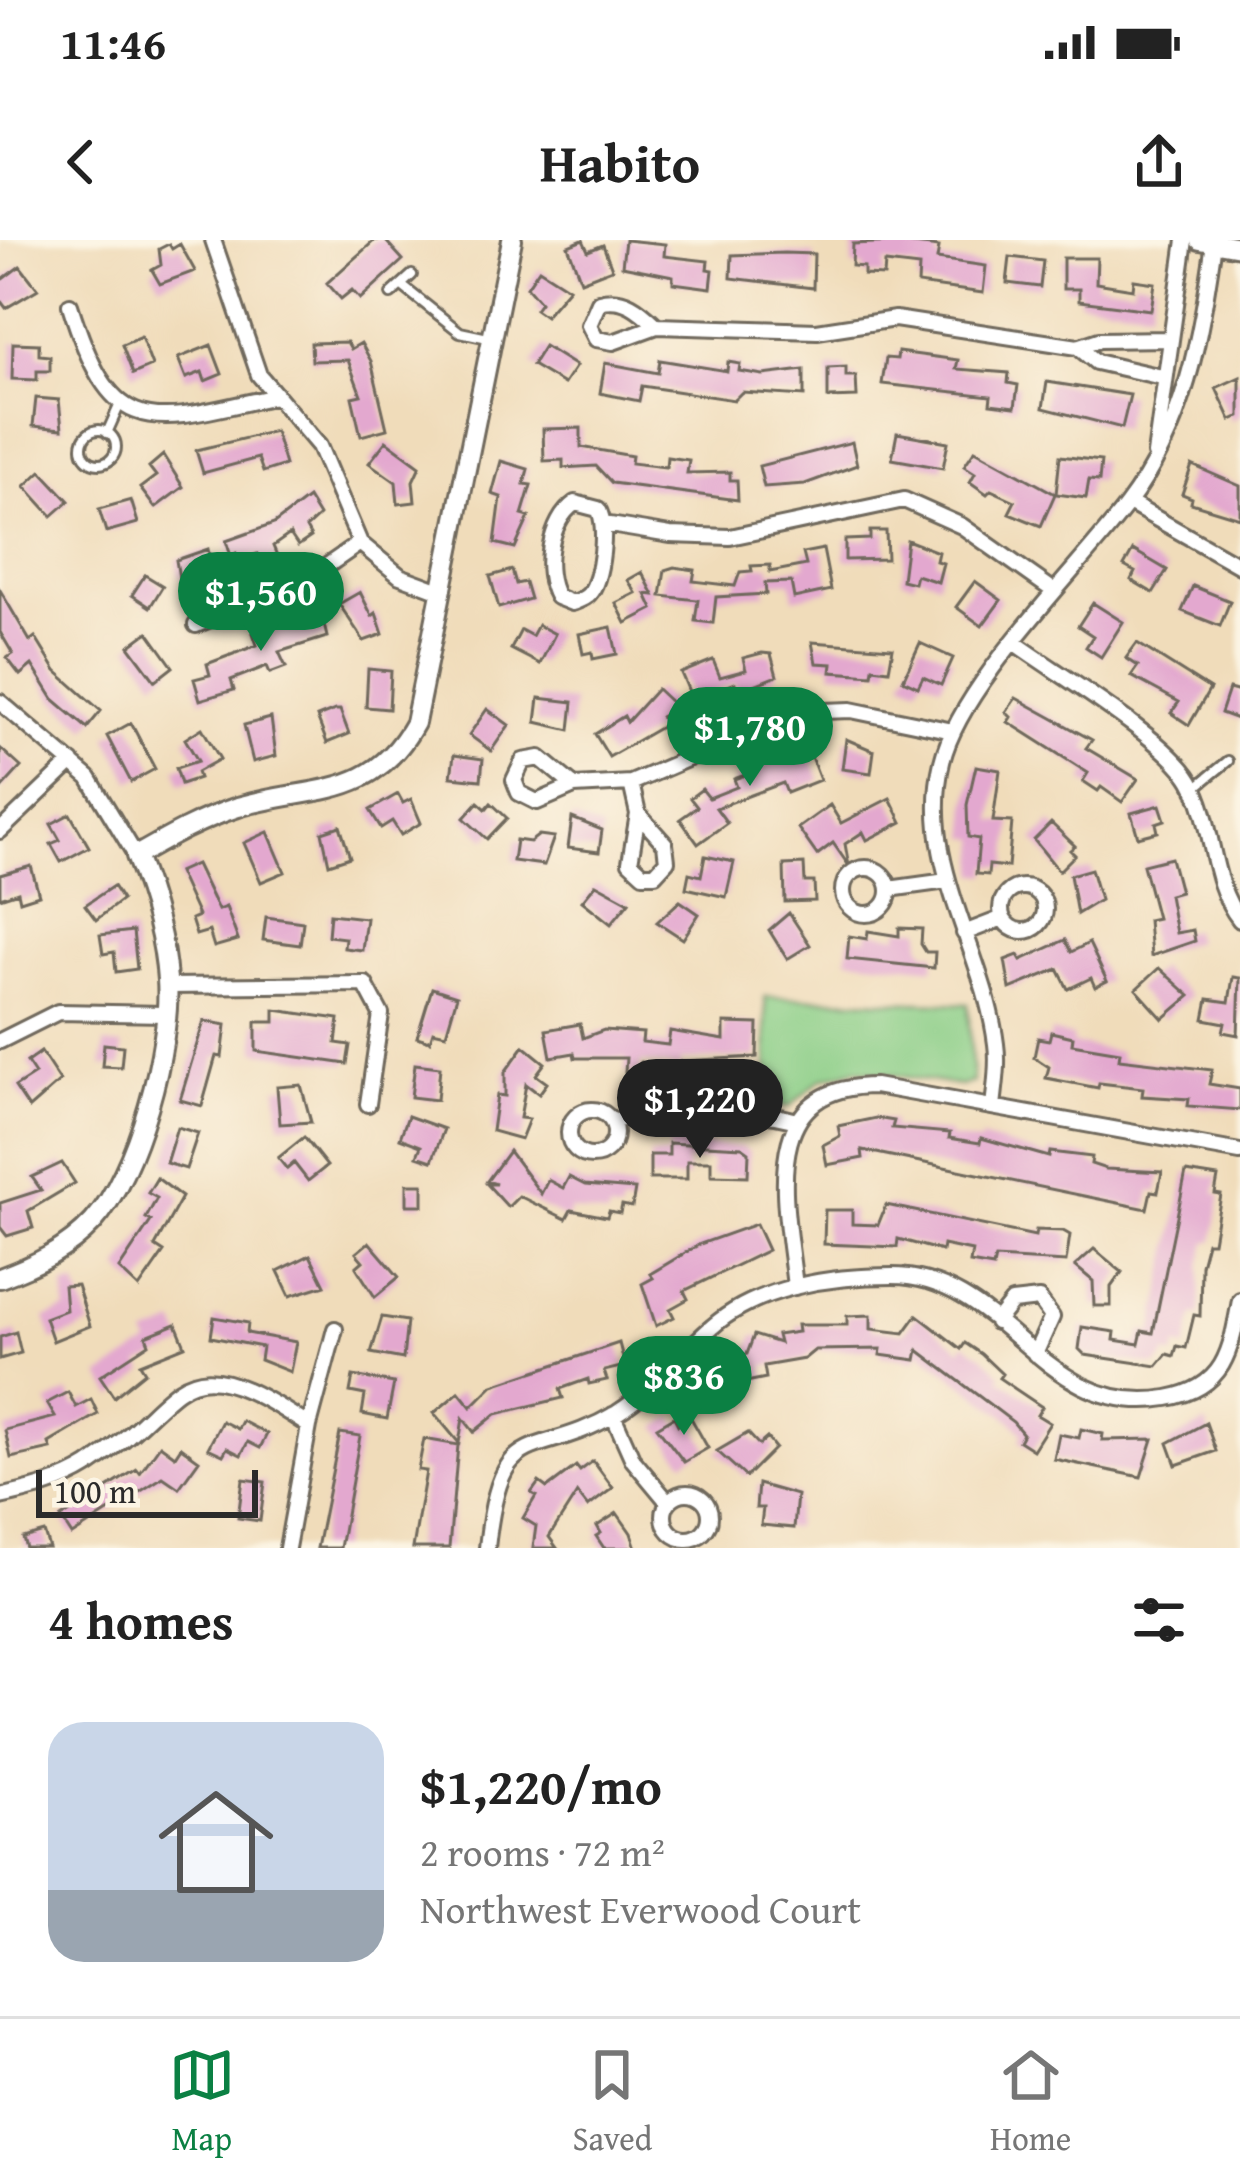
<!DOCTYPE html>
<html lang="en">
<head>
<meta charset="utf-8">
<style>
  :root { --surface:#fff; --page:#f2f2f2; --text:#222; --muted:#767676; --line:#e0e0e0; --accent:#0b8043 }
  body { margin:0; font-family:"Gentium Book Plus",serif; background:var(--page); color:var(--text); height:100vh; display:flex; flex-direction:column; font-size:45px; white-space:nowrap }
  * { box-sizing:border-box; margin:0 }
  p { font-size:39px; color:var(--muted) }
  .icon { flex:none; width:66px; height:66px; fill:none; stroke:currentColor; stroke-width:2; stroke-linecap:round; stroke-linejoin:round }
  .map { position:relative; height:1308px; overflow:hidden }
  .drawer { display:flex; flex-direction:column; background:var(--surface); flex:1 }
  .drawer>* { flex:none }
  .scale { position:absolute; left:36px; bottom:30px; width:222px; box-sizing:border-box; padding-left:12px; border:6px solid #2b2b2b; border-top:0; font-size:33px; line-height:42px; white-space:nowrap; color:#2b2b2b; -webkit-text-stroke:9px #fcf5e5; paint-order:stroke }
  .price { position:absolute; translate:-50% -102px; padding:0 27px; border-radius:42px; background:var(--accent); color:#fff; font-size:39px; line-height:78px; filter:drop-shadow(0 3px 6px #0008) }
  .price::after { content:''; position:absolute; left:50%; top:72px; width:36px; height:27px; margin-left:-18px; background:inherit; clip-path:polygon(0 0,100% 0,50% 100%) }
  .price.current { background:#222; color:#fff }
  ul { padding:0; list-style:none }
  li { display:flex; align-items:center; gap:36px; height:300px; padding:0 48px }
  li span { display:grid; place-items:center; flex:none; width:336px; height:240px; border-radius:36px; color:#555 }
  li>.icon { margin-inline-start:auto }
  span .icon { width:144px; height:144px; fill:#fffc; stroke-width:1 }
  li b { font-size:51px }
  h2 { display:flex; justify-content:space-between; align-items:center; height:144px; padding:0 48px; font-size:51px }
  .status { display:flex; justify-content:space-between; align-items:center; height:84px; padding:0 60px; background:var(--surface); direction:ltr }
  .status svg { height:33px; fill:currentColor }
  header { display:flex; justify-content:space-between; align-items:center; height:156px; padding:0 48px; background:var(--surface); font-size:54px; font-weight:800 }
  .tab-bar { display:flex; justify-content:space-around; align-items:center; height:168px; border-top:3px solid var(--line); background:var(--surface); font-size:33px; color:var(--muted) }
  .tab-bar a { display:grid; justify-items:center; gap:6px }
  .tab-bar .current { color:var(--accent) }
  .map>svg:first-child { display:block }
  .green { fill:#8bce87; stroke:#5b7c59; stroke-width:3 }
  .building { fill:#e3a8cf }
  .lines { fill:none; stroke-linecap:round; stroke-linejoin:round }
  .service-casing { stroke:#70695d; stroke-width:14 }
  .minor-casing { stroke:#70695d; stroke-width:20 }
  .tertiary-casing { stroke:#70695d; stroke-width:24 }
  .service { stroke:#fff; stroke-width:8 }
  .minor { stroke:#fff; stroke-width:14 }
  .tertiary { stroke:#fff; stroke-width:18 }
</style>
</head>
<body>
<div class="status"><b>11:46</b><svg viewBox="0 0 49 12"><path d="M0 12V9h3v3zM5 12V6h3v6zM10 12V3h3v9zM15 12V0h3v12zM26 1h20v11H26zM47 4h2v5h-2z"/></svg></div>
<header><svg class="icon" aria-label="back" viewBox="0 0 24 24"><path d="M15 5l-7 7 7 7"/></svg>Habito<svg class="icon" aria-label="share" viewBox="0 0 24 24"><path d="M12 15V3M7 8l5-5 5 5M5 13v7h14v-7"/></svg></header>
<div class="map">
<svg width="1240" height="1308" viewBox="0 0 1240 1308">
  <rect width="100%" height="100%" fill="#fcf5e5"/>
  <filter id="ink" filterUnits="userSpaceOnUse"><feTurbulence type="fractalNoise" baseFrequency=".00833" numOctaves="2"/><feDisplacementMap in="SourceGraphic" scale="24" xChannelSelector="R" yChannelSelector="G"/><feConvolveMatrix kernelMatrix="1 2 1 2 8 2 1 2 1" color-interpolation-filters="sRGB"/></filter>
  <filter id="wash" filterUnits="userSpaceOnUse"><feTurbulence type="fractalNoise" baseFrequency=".004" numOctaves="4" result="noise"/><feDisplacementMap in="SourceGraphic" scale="48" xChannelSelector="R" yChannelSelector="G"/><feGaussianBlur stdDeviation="2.7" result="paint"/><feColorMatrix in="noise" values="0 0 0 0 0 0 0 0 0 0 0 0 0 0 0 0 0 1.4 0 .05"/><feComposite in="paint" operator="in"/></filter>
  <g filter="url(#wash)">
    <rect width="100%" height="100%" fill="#f0dcba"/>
    <path class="green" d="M765,757L968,764L973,842L961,846L857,829L821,839L789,867L769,862Z"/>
    <g id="blocks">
      <path class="building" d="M375,0H385L403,20L360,59L352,50L341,59L327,43Z
        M583,0L588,11L603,5L612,29L581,41L568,6Z
        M625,0L665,4L664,16L708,21L707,29L713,30L711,48L673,43V36L622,26Z
        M897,2L939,7L937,19L986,26L983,53L918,44L919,27L885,23L884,36L864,35V27L852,26L853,4Z
        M169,4L172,9L180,4L195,31L160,44L152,30L161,25L159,9Z
        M784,13L814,14L813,48L731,38L732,15Z
        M1010,17L1043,21L1040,47L1007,43Z
        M1063,18H1097L1096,43L1133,49L1134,40L1155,43L1151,70L1079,61V49H1063Z
        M20,26L38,49L6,68L0,60V41Z
        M539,29L569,48L545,76L535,69L540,62L527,47Z
        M141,97L152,126L133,134L122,105Z
        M347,102L351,109L361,103L371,121L387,189L361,196L352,157L361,155L348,120L312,121L311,103Z
        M13,103L39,104V115L50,116V131H37V140L12,139Z
        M211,105L222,134L205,141L202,132L186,138L178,118Z
        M544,106L576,126L564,144L532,125Z
        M898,112L958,120L956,129L1009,133L1008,143L1018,145L1015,167L990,164L991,156L882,144L886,118L897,119Z
        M660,120L727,131L728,122L740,124L739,131L763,135L804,130V156L742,152L734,160L642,146L639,161L600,153L605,123L658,133Z
        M846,127V136H856L857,157L828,158V128Z
        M1240,137V176L1231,180L1216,148Z
        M1047,142L1130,155L1122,188L1043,168Z
        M36,158L59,160L62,189L33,186Z
        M581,188V207L632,216L631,223L666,227L667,217L689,220L687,233L730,232V240H737L738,260L612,243L596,226L563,228V220L544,221L543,189Z
        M275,191L285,225L263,232L258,218L203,233L196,210Z
        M897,193L948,202L943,228L892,219Z
        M386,201L420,226L413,241L415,262L398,264L396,242L369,223Z
        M852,202L857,225L805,244L764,247L759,226Z
        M975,210L1055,254L1041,286L1009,273L1015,261L991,250L987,254L970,242L975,233L964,226Z
        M163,215L183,247L155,268L140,248L156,236L149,227Z
        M1060,216L1101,221L1099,241L1089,240L1086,258L1056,254Z
        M501,221L528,229L524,244L531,245L522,275L529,277L515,308L495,303L501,257L492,254Z
        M1192,225L1240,246V278L1191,263L1192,258L1182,254Z
        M41,231L69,261L52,276L25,246Z
        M308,258L319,276L306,288L311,297L298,306L290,294L273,306L278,318L261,325L257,314L240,321L236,313L231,316L226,301L274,284Z
        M131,260L138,283L106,292L99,269Z
        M870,291H886L887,319L845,320V300L870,299Z
        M907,300L938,312L936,321L943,323L938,342L916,335L914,343L902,340Z
        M208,309L215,344L198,347L196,335L179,338L176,320Z
        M823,309L831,350L794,358L791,342L765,343L766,354L716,357L713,383L695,381L698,360L661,356L665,330L674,327L695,330L693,341L735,346L740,332L752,331L751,326L770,325V332L806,325L803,313Z
        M1133,310L1167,330L1153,353L1131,340L1135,332L1124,326Z
        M512,330L516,344L525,342L530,359L499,368L490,336Z
        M642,332L654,355L646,354L653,369L626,383L616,363L636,353L628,340Z
        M145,335L163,346L150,367L132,355Z
        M975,341L1001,360L982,386L956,367Z
        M1193,346L1230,361L1220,386L1182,371Z
        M0,350L30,401L35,397L56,431L101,471L87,488L53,459L32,425L20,435L7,418L13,414L0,392Z
        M360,352L372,376L376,373L383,394L364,401L339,364Z
        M1093,363L1123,382L1101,417L1086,407L1093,396L1078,386Z
        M320,368L327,397L279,412L286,427L270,433L267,426L231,440L234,450L200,460L194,439L210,435L207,424L257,405L253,393L302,380L301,374Z
        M538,385L555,394L540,424L511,409L521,390L532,396Z
        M611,387L617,414L593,419L592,412L583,414L579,394Z
        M148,392L173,427L155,441L129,406Z
        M812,402L893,408L889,430L873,428L872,435L831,432L832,424L816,423Z
        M920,403L953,418L941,445L923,437L918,447L903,440Z
        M1137,403L1210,449L1189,485L1171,473L1179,462L1131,436L1138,426L1126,418Z
        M762,413L771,414L777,436L737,452L735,443L708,454L713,466L698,472L681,433L713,420L720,437L746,430L743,418Z
        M368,429L391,431L389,469L366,467Z
        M657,449L673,464L661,477L668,483L609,517L595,494L624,476L627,482Z
        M1229,449L1240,452V480L1221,473Z
        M539,458L573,462L570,490L536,482Z
        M1016,458L1092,500L1086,508L1138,539L1122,562L1101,547L1098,551L1083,541L1088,533L1008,482L1011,477L1006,472Z
        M487,469L509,485L491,511L469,495Z
        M335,470H340L349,494L327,503L317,477Z
        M271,478L276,516L253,522L244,485Z
        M131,483L155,529L131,542L107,496Z
        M202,488L220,519L197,532L199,538L181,544L176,528L198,521L185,499Z
        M846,499L874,511L871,533L842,529Z
        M0,508L21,527L0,550Z
        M808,509L820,540L787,553L783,543L716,568L727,583L698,604L680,579L697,567L690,558L702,549L709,558L737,547L734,539L748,534L744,525L786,510L788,517Z
        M454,515L483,519L481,540L451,537Z
        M976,526L1000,530L993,581L1012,582L1008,627L989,625L988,635L976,634L979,599L968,597L967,565Z
        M398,554L403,563L411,559L421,583L401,595L392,581L381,588L370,570Z
        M890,558L902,582L867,600L863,592L845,604L849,626L833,603L817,615L798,588L830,565L841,583Z
        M478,562L486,569L491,563L507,578L487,599L464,578Z
        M1160,565L1165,580L1156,583L1158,592L1138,597L1131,573Z
        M70,574L89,607L61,622L51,604L60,600L51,584Z
        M572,578L602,590L599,612L568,608Z
        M1051,583L1075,606L1070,610L1075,615L1059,631L1034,600Z
        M340,586L350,617L329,624L322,592Z
        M268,592L285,632L261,642L244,603Z
        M539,595L554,597L544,625L513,621L516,600L530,602Z
        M705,616L734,622L726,657L686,648L689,633L701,636Z
        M1171,618L1180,652L1169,655L1176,693L1193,690L1195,701L1151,716L1148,680L1157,678L1143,625Z
        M196,624L218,670L226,667L238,700L214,707L209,691L196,695L191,679L198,676L178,632Z
        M804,624L805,642H814L815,661L785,662L784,625Z
        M31,626L39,655L20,661L18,652L0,658V635Z
        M1091,629L1100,660L1077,674L1070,635Z
        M596,644L629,662L611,684L582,661Z
        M113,646L122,660L96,680L85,665Z
        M680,661L699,674L683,699L657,682Z
        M789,673L810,705L787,719L769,690Z
        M330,674L366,678L362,710L344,708L345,698L328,696Z
        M266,677L303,682L300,705L263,700Z
        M899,688L922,689L921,704L926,712H935L934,728L847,719L849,696L867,699L868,691L899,696Z
        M133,691L137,729L116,732L114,712L103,714L100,695Z
        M1065,700L1071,712L1089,703L1107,741L1095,747L1091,738L1068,749L1058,729L1010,749L1005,720L1018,715L1021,720Z
        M1159,728L1190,756L1163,779L1136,749Z
        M1233,737L1240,738L1238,795L1223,792L1225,783L1204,779L1208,759L1229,762Z
        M432,748L457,756L446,794L433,791L430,801L417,797Z
        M275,770L339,779L336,803L350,805L347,824L256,811V782H275Z
        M204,781L226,785L222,817L216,816L202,866L180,860Z
        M724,783L758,784L757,817L681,821L680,828L641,822L640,833L625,832L626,818H575L574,813L551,817L546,790L580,784L583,798L604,790L643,793L642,802L668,805L670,791L724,800Z
        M1051,792L1073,797L1072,804L1120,812L1119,819L1212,830L1209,844L1240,849V870L1188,866L1189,859L1142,856L1143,848L1099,843L1098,848L1046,838L1049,827L1034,817L1038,798L1049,800Z
        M104,804L123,806L121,827L102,826Z
        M524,806L545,823L536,835L547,843L539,854L526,844L520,878L529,879L521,899L492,891L497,855L505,856V832Z
        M41,812L60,841L29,868L15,847L35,834L27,822Z
        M415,824L440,827L437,860L411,857Z
        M301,845L311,882L280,884L277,847Z
        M408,876L444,889L432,921L417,916L421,906L400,898Z
        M876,878L894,881L892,888L950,893L949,898L980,903L981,898L1049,917L1050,912L1092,917L1091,924L1106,929L1162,932L1158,952L1151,951L1147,969L862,910L863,918L827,925L823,905L840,896L838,886Z
        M177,887L198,893L186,929L166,923Z
        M304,897L327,926L308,941L294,923L287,929L278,918Z
        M669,903L742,907L749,912L748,936L711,935V921H687V939H650V915H669Z
        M509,911L541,954L548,940L563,948L569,937L585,945L635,949L632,967L622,965L620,973L609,971L607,977L571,970L566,979L519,956L508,967L487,944H496L487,941Z
        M62,923L75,943L28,971L33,988L7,996L0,987V963L41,950L32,937Z
        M1186,932L1218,937L1215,954L1221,955L1213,1002H1207L1201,1025L1200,1076L1194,1075L1186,1108L1177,1106L1174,1116L1167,1114L1157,1126L1085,1115L1079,1109L1082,1087L1115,1092L1114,1100L1139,1104L1142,1091L1153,1093Z
        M157,938L182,957L155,1006L164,1012L139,1048L119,1029L151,981L146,978L157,958L148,953Z
        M407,944H423V965H407Z
        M886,965L1035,996L1036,990L1063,991L1070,995L1066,1022L995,1018L993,1027L970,1023L972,1011L943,1005L942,1011L898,999L897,1007L824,1004L825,970H852V984L878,985Z
        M756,984L768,1010L684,1051L688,1059L670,1069L674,1077L656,1086L642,1044L653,1038L650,1034L700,1004Z
        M369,1002L399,1037L375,1057L356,1027L363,1021L356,1013Z
        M1094,1009L1122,1032L1111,1047V1066H1094L1093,1041L1075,1026Z
        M310,1015L325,1045L290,1056L278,1031Z
        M77,1045L90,1086L53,1101L45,1078L66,1070L64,1046Z
        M871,1075V1089L904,1093L917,1075L961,1109L965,1103L981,1114L1002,1134L999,1138L1042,1167L1037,1175L1050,1183L1033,1210L1019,1201L1023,1194L1013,1182L918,1110L916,1120L880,1115L881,1109L815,1110L804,1119L764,1126L766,1138L731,1145L725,1136L722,1122L747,1114L754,1095L779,1103L777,1095L798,1092L797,1085H847V1076Z
        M214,1077L248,1083L247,1093L296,1102L290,1132L260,1120L262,1107L211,1097Z
        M382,1077L407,1081L403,1119L371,1113Z
        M176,1084L185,1106L140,1124L145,1132L114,1157L100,1136L149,1104L146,1096Z
        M16,1092L21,1113L0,1119V1097Z
        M619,1103L625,1126L604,1131L607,1140L589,1144L588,1139L560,1149L563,1158L496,1174L474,1192L463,1178L459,1203L434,1173L459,1152L471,1167L493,1145Z
        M353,1136L394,1143L387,1179L362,1174L365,1155L350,1152Z
        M68,1152L76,1167L91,1159L98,1174L49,1203L51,1209L11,1218L5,1190L55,1177L47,1163Z
        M674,1177L678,1185L691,1178L708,1208L684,1222L657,1187Z
        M222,1181L238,1189L242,1181L267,1194L260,1208L248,1202L241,1215L227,1208L223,1215L208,1208Z
        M1206,1183L1216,1211L1176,1225L1168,1203Z
        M1081,1189L1103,1194L1102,1200L1153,1199L1141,1237L1054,1219L1059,1194L1079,1198Z
        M340,1193L360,1196L340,1308H317Z
        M748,1193L759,1205L767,1198L775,1208L746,1237L717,1211Z
        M424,1199L458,1205L449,1308H413L426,1231L418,1230Z
        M160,1205L175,1216L181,1207L199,1220L179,1248L163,1237L72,1295L61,1278L137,1229L140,1233Z
        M593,1221L613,1248L588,1267L577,1253L549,1297L557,1308H533L536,1286L523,1278L536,1256L531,1253L539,1242L547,1248L576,1226L580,1231Z
        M243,1239L265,1242L260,1281L238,1278Z
        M758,1244L797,1255L794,1288L761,1285L763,1268H756Z
        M617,1273L631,1293L636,1308H604L596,1296L601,1293L597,1286Z
        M44,1292L49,1308H26L23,1298Z"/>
    </g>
  </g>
  <g filter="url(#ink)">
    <use href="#blocks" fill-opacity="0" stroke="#70695d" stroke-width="3"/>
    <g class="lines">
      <defs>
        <path id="service" d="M401,45L460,92L488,98
          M391,54L412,35
          M82 207a17 17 0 1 1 34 0a17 17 0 1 1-34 0Z
          M107,193L120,164
          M1195,548L1228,521"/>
        <path id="minor" d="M213,0L259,135L319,206L360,303L400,336L443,352
          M70,65C113,204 150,184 276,156
          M657,86C640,70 624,55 599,62L589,85L596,99L613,102L657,86L817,91L895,79L1078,107L1099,100L1168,99
          M1078,107L1096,122L1162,137
          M1155,214L1185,0
          M575,263L598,269C608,284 602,340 589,354C585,359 577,361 572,363L557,357C542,330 549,281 575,263Z
          M1129,263L1240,326
          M604,284L670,295L730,297L904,260L962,286L1054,351
          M196,385L308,339L360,303
          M1015,403C1059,435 1166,498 1191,541C1215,584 1209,641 1240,680
          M0,462L89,538L136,616
          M631,543L638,574L630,622L643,634H655L667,621L665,604L638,574
          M574,546L540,518L523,521L514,540L519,553L537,562L574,546L631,543L796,472L851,470L953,491
          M0,591L72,522
          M843 651a23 23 0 1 1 46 0a23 23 0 1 1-46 0Z
          M1001 669a22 22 0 1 1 44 0a22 22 0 1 1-44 0Z
          M889,649L947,641
          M964,693L1003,678
          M168,746L365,744L381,774L368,864
          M0,801L58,772L165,774
          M993,867C995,846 999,825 996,804C984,708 918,622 942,522C960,445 1077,331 1127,265C1186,187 1200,98 1214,3
          M569 893a23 23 0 1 1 46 0a23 23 0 1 1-46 0Z
          M612,882C667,864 742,867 798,881
          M795,1047C787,968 754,846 875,846L1240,912
          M996,1082L1012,1062L1039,1059L1052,1077L1035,1114
          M613,1175L633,1220L668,1262
          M664 1276a23 23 0 1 1 46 0a23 23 0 1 1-46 0Z
          M0,1257C31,1250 61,1243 88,1226C192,1158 172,1094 309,1186
          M287,1308L309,1186L335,1089
          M487,1308C501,1176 532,1224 617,1173C655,1149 679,1115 712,1087C758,1046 833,1036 893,1036C1007,1037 1042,1179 1167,1158C1225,1148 1231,1111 1240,1060"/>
        <path id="tertiary" d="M1200,0L1240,7
          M0,1038C35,1025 67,1010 93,982C137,934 172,804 167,740C164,696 152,656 136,616C169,597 201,579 238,567C312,545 372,561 415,483L512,0"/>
      </defs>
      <use href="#service" class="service-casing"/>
      <use href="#minor" class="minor-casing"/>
      <use href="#tertiary" class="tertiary-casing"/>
      <use href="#service" class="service"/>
      <use href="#minor" class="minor"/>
      <use href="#tertiary" class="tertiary"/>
    </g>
  </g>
</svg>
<div class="scale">100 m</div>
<b class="price" style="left:261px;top:414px">$1,560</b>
<b class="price" style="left:750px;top:549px">$1,780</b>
<b class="price current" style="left:700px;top:921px">$1,220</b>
<b class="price" style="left:684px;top:1198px">$836</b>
</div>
<section class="drawer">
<h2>4 homes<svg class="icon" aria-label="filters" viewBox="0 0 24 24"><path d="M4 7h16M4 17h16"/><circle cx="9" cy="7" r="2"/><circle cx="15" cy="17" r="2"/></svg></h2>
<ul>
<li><span style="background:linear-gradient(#c9d6e8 70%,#9aa5b1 0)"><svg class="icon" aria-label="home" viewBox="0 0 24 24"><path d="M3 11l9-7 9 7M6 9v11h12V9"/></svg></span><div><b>$1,220/mo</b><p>2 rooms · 72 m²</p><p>Northwest Everwood Court</p></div></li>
</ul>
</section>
<nav class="tab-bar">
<a class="current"><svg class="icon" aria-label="map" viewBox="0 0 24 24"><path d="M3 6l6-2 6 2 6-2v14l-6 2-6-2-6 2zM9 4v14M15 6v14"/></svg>Map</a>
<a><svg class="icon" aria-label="saved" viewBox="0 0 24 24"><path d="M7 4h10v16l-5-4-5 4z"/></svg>Saved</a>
<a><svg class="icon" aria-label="home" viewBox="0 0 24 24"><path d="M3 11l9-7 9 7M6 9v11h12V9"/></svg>Home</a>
</nav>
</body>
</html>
